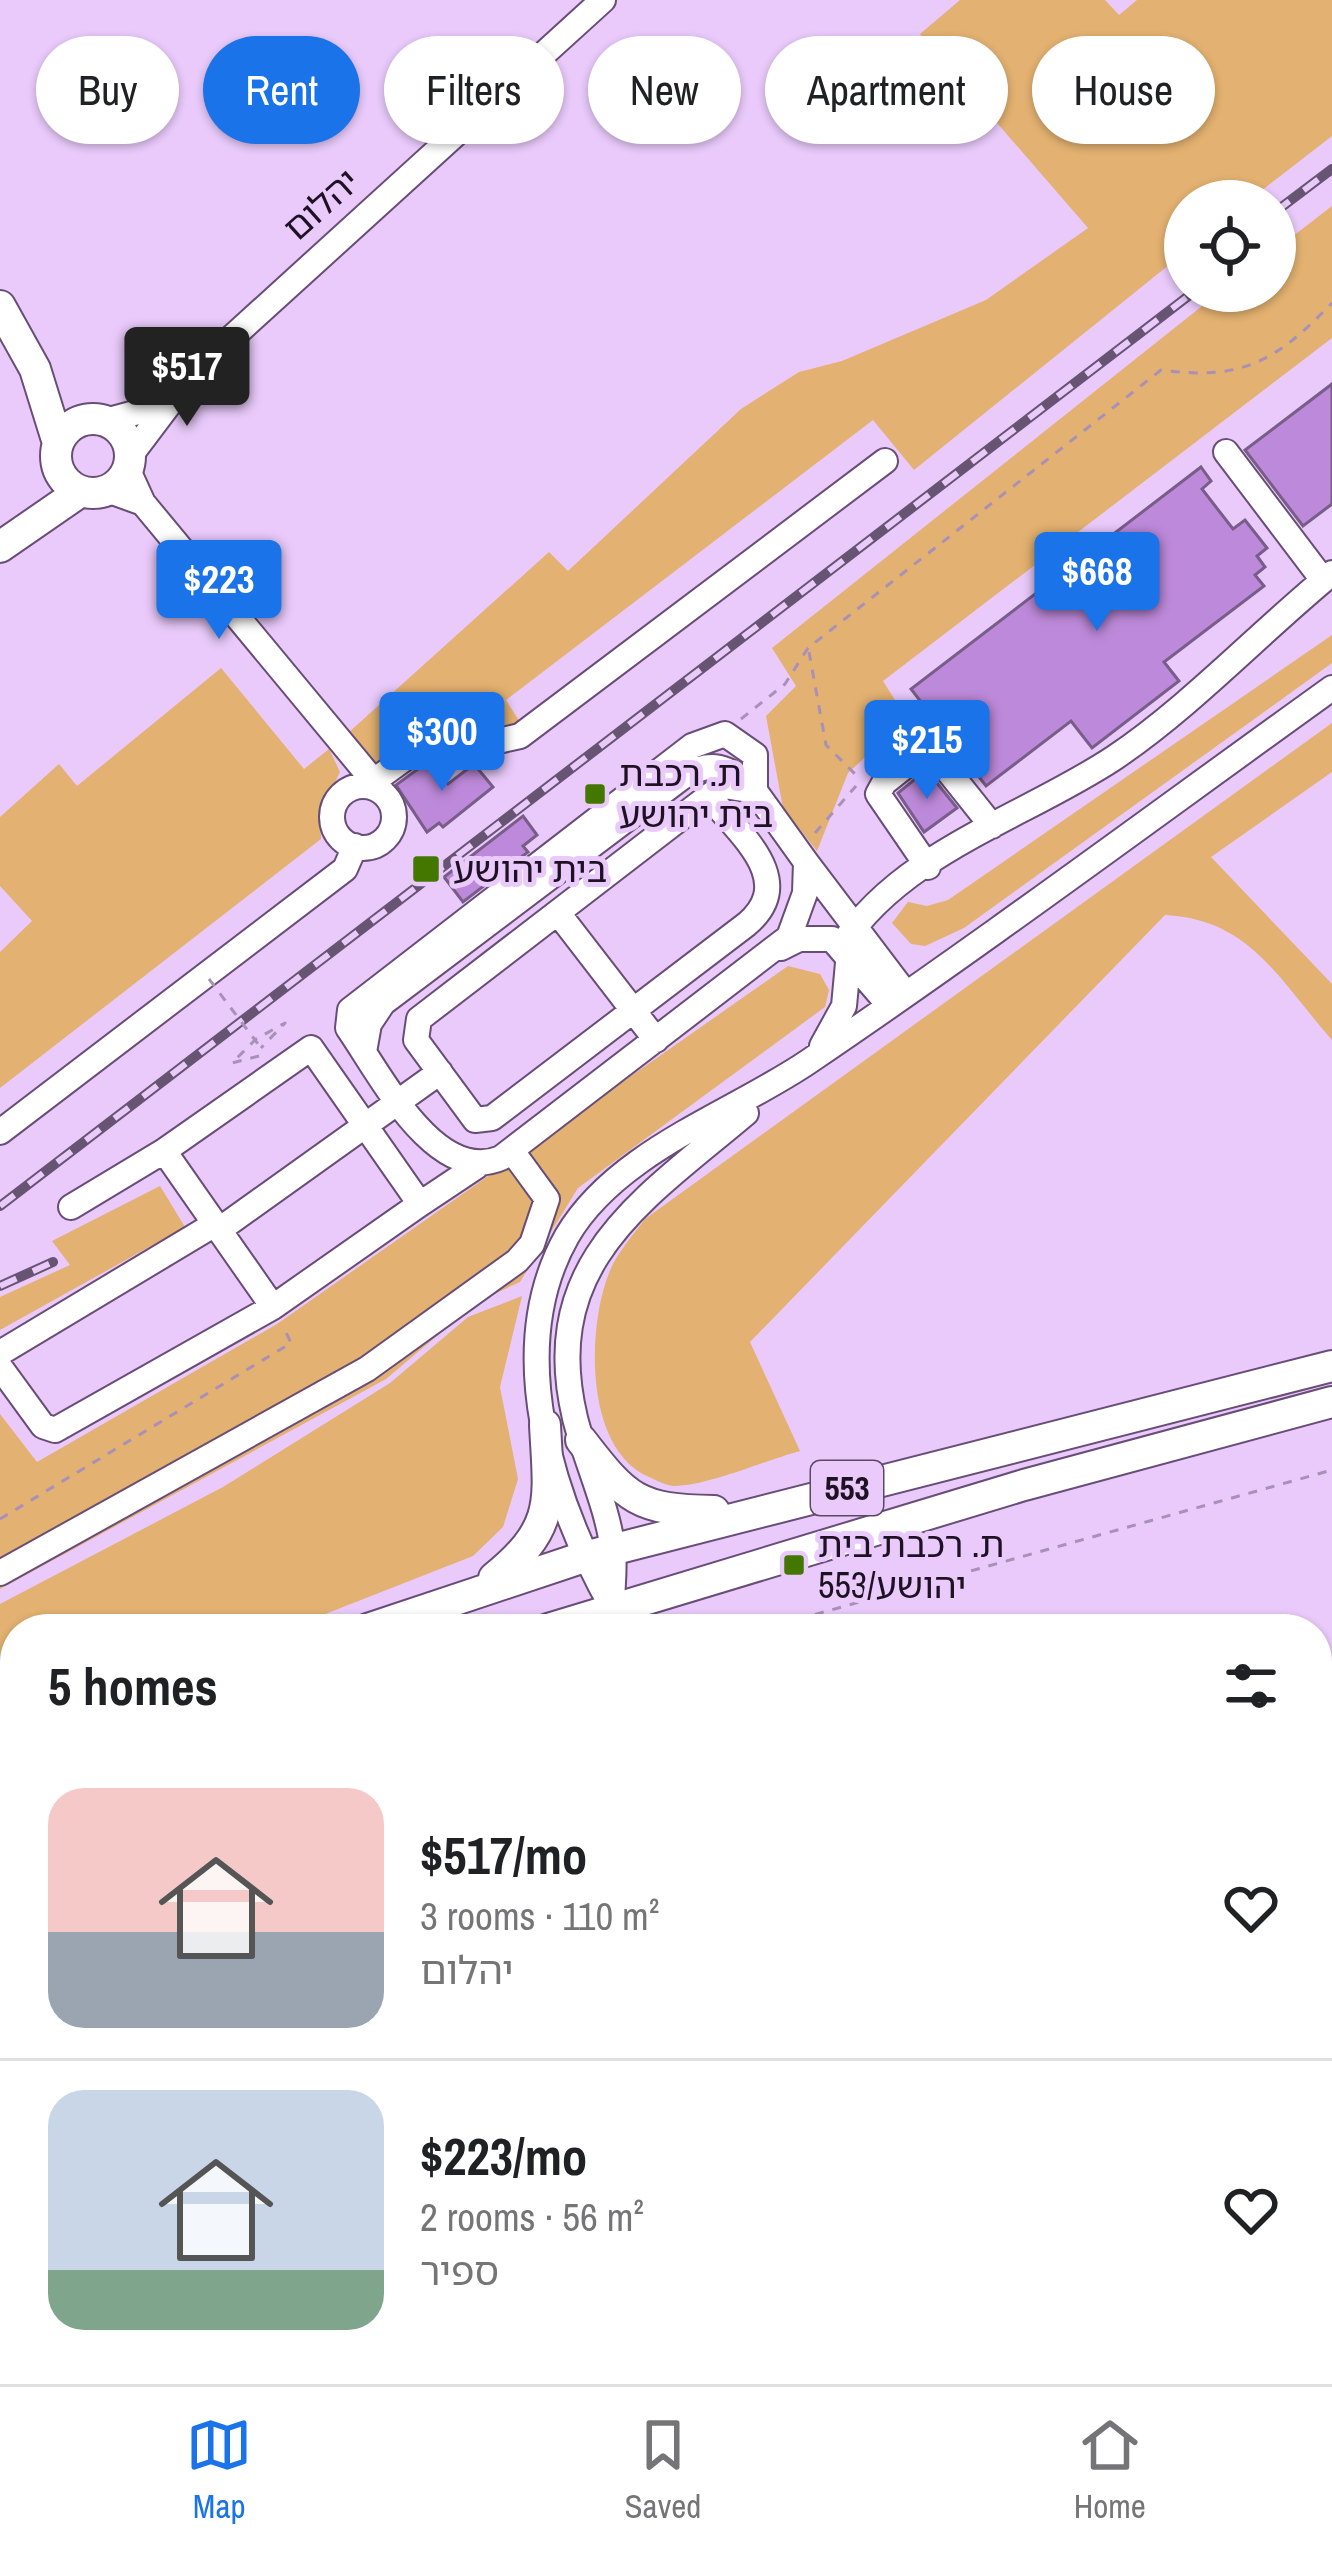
<!DOCTYPE html>
<html lang="en">
<head>
<meta charset="utf-8">
<style>
  :root { --surface:#fff; --page:#f6f6f6; --text:#202124; --muted:#757577; --line:#e0e0e0; --accent:#1a73e8 }
  body { margin:0; font-family:"Archivo Narrow","Noto Sans Hebrew",sans-serif; background:var(--page); color:var(--text); height:100vh; display:flex; flex-direction:column; font-size:45px; white-space:nowrap }
  * { box-sizing:border-box; margin:0 }
  p { font-size:39px; color:var(--muted) }
  .icon { flex:none; width:66px; height:66px; fill:none; stroke:currentColor; stroke-width:2; stroke-linecap:round; stroke-linejoin:round }
  .map { position:relative; flex:1; overflow:hidden }
  .details { position:absolute; left:0px; top:1614px; width:1332px; height:771px; display:flex; flex-direction:column; background:var(--surface); border-radius:48px 48px 0 0; box-shadow:0 3px 9px #0004 }
  .details>* { flex:none }
  .hud { position:absolute; left:36px; top:36px; width:1260px; height:108px; display:flex; gap:24px }
  .tools { position:absolute; left:1164px; top:180px; display:grid; gap:24px }
  .tools a { display:grid; place-items:center; width:132px; height:132px; border-radius:50%; background:var(--surface); box-shadow:0 3px 9px #0004; font-size:60px }
  .price { position:absolute; translate:-50% -102px; padding:0 27px; border-radius:12px; background:var(--accent); color:#fff; font-size:39px; line-height:78px; filter:drop-shadow(0 3px 6px #0008) }
  .price::after { content:''; position:absolute; left:50%; top:72px; width:36px; height:27px; margin-left:-18px; background:inherit; clip-path:polygon(0 0,100% 0,50% 100%) }
  .price.current { background:#222; color:#fff }
  ul { padding:0; list-style:none }
  li { display:flex; align-items:center; gap:36px; height:300px; padding:0 48px }
  li+li { border-top:3px solid var(--line) }
  li span { display:grid; place-items:center; flex:none; width:336px; height:240px; border-radius:36px; color:#555 }
  li>.icon { margin-inline-start:auto }
  span .icon { width:144px; height:144px; fill:#fffc; stroke-width:1 }
  li b { font-size:51px }
  h2 { display:flex; justify-content:space-between; align-items:center; height:144px; padding:0 48px; font-size:51px }
  .tag { padding:0 42px; border-radius:54px; background:var(--surface); box-shadow:0 3px 9px #0004; font-size:42px; line-height:108px }
  .tag.current { background:var(--accent); color:#fff }
  .menu { display:flex; justify-content:space-around; align-items:center; height:168px; border-top:3px solid var(--line); background:var(--surface); font-size:33px; color:var(--muted) }
  .menu a { display:grid; justify-items:center; gap:6px }
  .menu .current { color:var(--accent) }
  .map>svg:first-child { display:block }
  .green { fill:#e3b171 }
  .lines { fill:none; stroke-linecap:round; stroke-linejoin:round }
  .stream { stroke:#7aaa55; stroke-width:6 }
  .building { fill:#bd89da; stroke:#785d88; stroke-width:3 }
  .minor-casing { stroke:#684d77; stroke-width:28 }
  .major-casing { stroke:#684d77; stroke-width:34 }
  .path { stroke:#a990b7; stroke-width:3; stroke-dasharray:9 9; stroke-linecap:butt }
  .minor { stroke:#fff; stroke-width:24 }
  .major { stroke:#fff; stroke-width:30 }
  .rail-casing { stroke:#675472; stroke-width:10 }
  .rail { stroke:#e9cafb; stroke-width:6; stroke-dasharray:18; stroke-linecap:butt }
  .path-bridge { stroke:#a990b7; stroke-width:3; stroke-dasharray:9 9; stroke-linecap:butt }
  .poi-dot { fill:#437700; stroke:#e9cafb; stroke-width:4.5 }
  .labels { text-anchor:middle; dominant-baseline:central; stroke-width:10; stroke-linejoin:round; paint-order:stroke }
  .shield { fill:#e9cafb; stroke:#5a4864; stroke-width:3 }
  .shield-label { font-size:33px; font-weight:bold; fill:#1d1123 }
  .street-label { font-size:36px; fill:#1d1123; stroke:#e9cafb }
  .poi-label { font-size:36px; fill:#1d1123; stroke:#e9cafb; text-anchor:start }
</style>
</head>
<body>
<div class="map">
<svg width="1332" height="2384" viewBox="0 0 1332 2384">
  <rect width="100%" height="100%" fill="#e9cafb"/>
  <path class="green" d="M960,0H1105L1119,15L1137,0H1332V136L1248,201H1185V252L914,470L873,420L506,700L520,722L504,732L463,708L375,770L348,733L549,552L568,571L741,409L799,372L842,361L986,300L1088,228L920,34Z
    M1332,206V338L883,681L907,719L848,773L817,851L783,808L766,716L796,686L772,648L1221,291H1275V250Z
    M1332,635V663L964,928L925,946L911,944L892,923L908,902L927,906L948,900Z
    M221,668L304,769L329,749L340,772L320,813L321,839L0,1088V952L32,921L0,886V817L59,764L77,786Z
    M1332,723V772L1211,857L1332,984V1040C1279,980 1250,919 1165,915L750,1342L800,1451C766,1460 708,1486 674,1486C667,1486 656,1480 649,1477C584,1449 587,1328 609,1273C616,1254 633,1235 645,1219Z
    M788,966L820,974L829,990L825,1007L578,1188L520,1282L477,1302L386,1379L0,1589V1414L37,1462L277,1324Z
    M160,1186L185,1227L0,1330V1297L70,1265L52,1241Z
    M522,1296L500,1387L518,1479L503,1527L473,1556L287,1629H15V1741L0,1747V1604L223,1487L390,1383L468,1317Z"/>
  <g class="lines">
    <path class="stream" d="M1317,1909L1332,1916
      M0,1930L15,1924"/>
  </g>
  <path class="building" d="M1332,384V504L1303,526L1245,450Z
    M1201,467L1211,481L1202,489L1233,529L1245,520L1267,548L1257,556L1265,567L1255,575L1264,586L1164,662L1179,681L1092,748L1071,721L986,786L911,689Z
    M429,761L448,784L474,764L493,787L443,827L439,823L427,832L396,785Z
    M920,775L925,783L933,778L957,808L924,832L898,793Z
    M523,816L537,835L523,846L528,852L463,902L444,877Z"/>
  <g class="lines">
    <defs>
      <path id="minor" d="M105,421L142,411L184,381L603,0
        M1226,452L1323,580
        M130,456L173,399
        M127,468L143,503L381,790
        M107,490L143,503
        M725,734L755,755V791L806,862L805,893L789,937L501,1158C436,1186 380,1074 348,1028L350,1010L692,746Z
        M367,786L456,721L476,726L498,741L520,736L885,461
        M332 817a31 31 0 1 1 62 0a31 31 0 1 1-62 0Z
        M709,796C740,835 798,880 747,924L492,1118L475,1120L416,1040L419,1019L709,796L724,786L755,791
        M806,862L906,994
        M928,867L878,794L884,783L924,751L933,752L992,826
        M558,913L656,1040
        M842,945C902,852 1025,817 1114,758C1190,707 1260,632 1332,573
        M781,948L799,939H832L889,1005
        M822,1046L844,1006L849,952
        M311,1048L420,1204L273,1307L164,1151Z
        M364,1052L369,1024L383,1003L681,778C710,759 729,766 753,789
        M0,1132L345,869L355,846
        M420,1204L477,1166
        M71,1207L164,1151
        M219,1230L440,1072
        M0,1353L215,1224
        M0,1367L43,1426L55,1430L273,1307
        M0,1573L367,1369L517,1261L532,1244L547,1199L512,1151
        M612,1606C612,1588 615,1569 613,1551C608,1507 586,1462 575,1418C538,1263 643,1200 746,1113
        M612,1607C553,1501 502,1351 567,1236C616,1152 731,1114 808,1062C985,942 1158,813 1332,688"/>
      <path id="major" d="M0,306L35,369L58,443
        M56 456a37 37 0 1 1 74 0a37 37 0 1 1-74 0Z
        M0,547L81,491
        M581,1440C627,1500 638,1510 714,1511
        M494,1578C557,1527 549,1501 545,1425
        M368,1629L584,1557L1332,1366
        M548,1629L1024,1485L1332,1402
        M0,1780L15,1773
        M0,1820L15,1815"/>
    </defs>
    <use href="#minor" class="minor-casing"/>
    <use href="#major" class="major-casing"/>
    <path class="path" d="M809,652L826,745L858,777
      M741,719L785,684L808,648L1161,370C1243,381 1276,361 1332,303
      M815,833L856,786
      M259,1056L232,1063L256,1039L285,1023L261,1048
      M0,1519L291,1343L285,1330
      M763,1629L1332,1470
      M1317,1976L1332,1983
      M463,2384V2370"/>
    <use href="#minor" class="minor"/>
    <use href="#major" class="major"/>
    <defs>
      <path id="rail" d="M1275,212L1332,169
        M0,1206L1195,291
        M0,1286L53,1262"/>
    </defs>
    <use href="#rail" class="rail-casing"/>
    <use href="#rail" class="rail"/>
    <path class="path-bridge" d="M209,979L261,1048"/>
  </g>
  <g class="poi-dot">
    <rect x="583" y="782" width="24" height="24" rx="6"/>
    <rect x="411" y="854" width="30" height="30" rx="6"/>
    <rect x="782" y="1553" width="24" height="24" rx="6"/>
  </g>
  <g class="labels">
    <rect class="shield" x="811" y="1461" width="72" height="54" rx="9"/>
    <g class="shield-label">
      <text x="847" y="1488">553</text>
    </g>
    <g class="street-label">
      <text transform="translate(321 204) rotate(-42)">יהלום</text>
    </g>
    <g class="poi-label">
      <text x="619" y="773">ת. רכבת<tspan x="619" dy="41">בית יהושע</tspan></text>
      <text x="453" y="869">בית יהושע</text>
      <text x="818" y="1544">ת. רכבת בית<tspan x="818" dy="41">יהושע/553</tspan></text>
    </g>
  </g>
</svg>
<div class="tools">
<a><svg class="icon" aria-label="locate" viewBox="0 0 24 24"><circle cx="12" cy="12" r="6"/><path d="M12 2v4M12 18v4M2 12h4M18 12h4"/></svg></a>
</div>
<b class="price current" style="left:187px;top:429px">$517</b>
<b class="price" style="left:1097px;top:634px">$668</b>
<b class="price" style="left:219px;top:642px">$223</b>
<b class="price" style="left:442px;top:794px">$300</b>
<b class="price" style="left:927px;top:802px">$215</b>
<div class="hud">
<a class="tag">Buy</a>
<a class="tag current">Rent</a>
<a class="tag">Filters</a>
<a class="tag">New</a>
<a class="tag">Apartment</a>
<a class="tag">House</a>
</div>
<section class="details">
<h2>5 homes<svg class="icon" aria-label="filters" viewBox="0 0 24 24"><path d="M4 7h16M4 17h16"/><circle cx="9" cy="7" r="2"/><circle cx="15" cy="17" r="2"/></svg></h2>
<ul>
<li><span style="background:linear-gradient(#f6c9c9 60%,#9aa5b1 0)"><svg class="icon" aria-label="home" viewBox="0 0 24 24"><path d="M3 11l9-7 9 7M6 9v11h12V9"/></svg></span><div><b>$517/mo</b><p>3 rooms · 110 m²</p><p>יהלום</p></div><svg class="icon" aria-label="heart" viewBox="0 0 24 24"><path d="M12 20l-8-8c-3-5 5-10 8-4 3-6 11-1 8 4z"/></svg></li>
<li><span style="background:linear-gradient(#c9d6e8 75%,#7fa58c 0)"><svg class="icon" aria-label="home" viewBox="0 0 24 24"><path d="M3 11l9-7 9 7M6 9v11h12V9"/></svg></span><div><b>$223/mo</b><p>2 rooms · 56 m²</p><p>ספיר</p></div><svg class="icon" aria-label="heart" viewBox="0 0 24 24"><path d="M12 20l-8-8c-3-5 5-10 8-4 3-6 11-1 8 4z"/></svg></li>
</ul>
</section>
</div>
<nav class="menu">
<a class="current"><svg class="icon" aria-label="map" viewBox="0 0 24 24"><path d="M3 6l6-2 6 2 6-2v14l-6 2-6-2-6 2zM9 4v14M15 6v14"/></svg>Map</a>
<a><svg class="icon" aria-label="saved" viewBox="0 0 24 24"><path d="M7 4h10v16l-5-4-5 4z"/></svg>Saved</a>
<a><svg class="icon" aria-label="home" viewBox="0 0 24 24"><path d="M3 11l9-7 9 7M6 9v11h12V9"/></svg>Home</a>
</nav>
</body>
</html>
